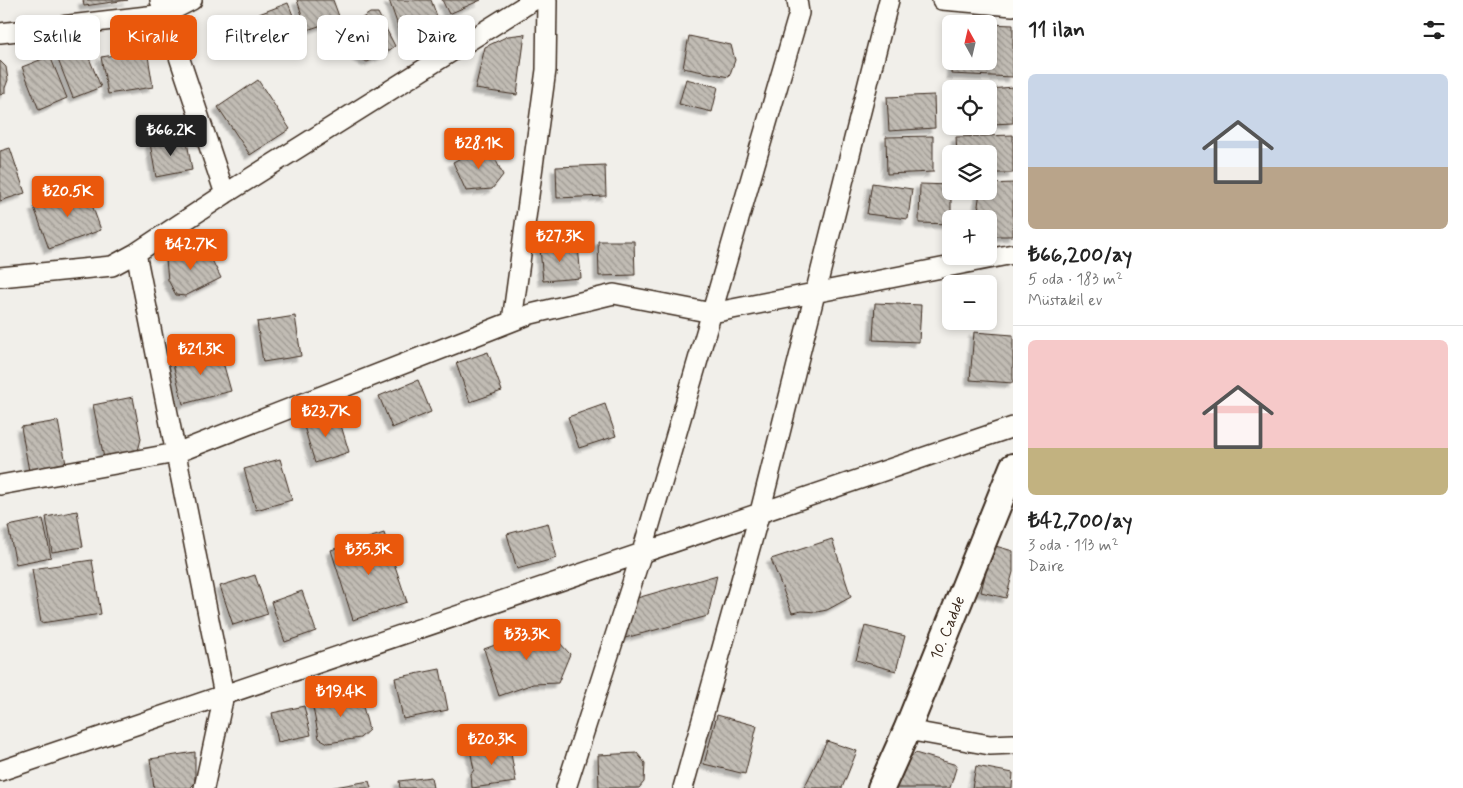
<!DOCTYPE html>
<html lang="tr">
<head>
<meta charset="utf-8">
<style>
  :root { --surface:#fff; --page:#f6f6f6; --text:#222; --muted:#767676; --line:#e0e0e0; --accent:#ea580c }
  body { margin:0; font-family:Mynerve,sans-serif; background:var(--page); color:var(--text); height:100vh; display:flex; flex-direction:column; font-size:19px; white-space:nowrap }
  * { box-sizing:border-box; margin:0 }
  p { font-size:16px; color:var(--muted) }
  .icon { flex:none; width:28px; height:28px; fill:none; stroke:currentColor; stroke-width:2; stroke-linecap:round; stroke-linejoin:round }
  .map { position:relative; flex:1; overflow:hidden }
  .sheet { display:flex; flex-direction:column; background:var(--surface); width:450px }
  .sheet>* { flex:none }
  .hud { position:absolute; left:15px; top:15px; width:475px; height:45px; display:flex; gap:10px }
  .needle { width:32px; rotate:352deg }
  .fabs { position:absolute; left:942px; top:15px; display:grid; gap:10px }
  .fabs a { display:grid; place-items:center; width:55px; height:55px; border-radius:8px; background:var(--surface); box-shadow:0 2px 8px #0003; font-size:25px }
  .price { position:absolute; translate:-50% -42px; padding:0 11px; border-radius:5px; background:var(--accent); color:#fff; font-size:16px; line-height:32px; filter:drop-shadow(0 1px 2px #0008) }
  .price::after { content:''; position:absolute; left:50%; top:30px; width:15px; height:11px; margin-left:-8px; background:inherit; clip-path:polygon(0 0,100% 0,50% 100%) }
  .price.on { background:#222; color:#fff }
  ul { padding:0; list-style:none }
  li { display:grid; align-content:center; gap:10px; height:265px; padding:0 15px }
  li+li { border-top:1px solid var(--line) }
  li span { display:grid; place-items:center; height:155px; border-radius:8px; color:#555 }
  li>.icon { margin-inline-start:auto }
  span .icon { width:90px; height:90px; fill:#fffc; stroke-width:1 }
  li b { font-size:21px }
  h2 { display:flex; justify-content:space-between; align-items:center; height:60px; padding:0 15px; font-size:21px }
  .pill { padding:0 18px; border-radius:8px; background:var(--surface); box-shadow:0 2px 8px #0003; font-size:18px; line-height:45px }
  .pill.on { background:var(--accent); color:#fff }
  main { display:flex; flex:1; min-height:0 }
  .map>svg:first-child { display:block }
  .building { fill:url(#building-back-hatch); stroke:#3b2a1e; filter:url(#shadow) }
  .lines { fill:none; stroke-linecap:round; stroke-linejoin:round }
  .street-casing { stroke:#3b2a1e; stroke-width:22 }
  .secondary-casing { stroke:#3b2a1e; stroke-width:30 }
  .street { stroke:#fdfcf7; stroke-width:19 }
  .secondary { stroke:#fdfcf7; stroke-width:26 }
  .labels { text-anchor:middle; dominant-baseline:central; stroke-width:4; stroke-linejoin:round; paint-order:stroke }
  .street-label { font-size:16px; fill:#3b2a1e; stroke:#fdfcf7 }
</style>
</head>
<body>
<main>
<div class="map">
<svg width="1013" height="788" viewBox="0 0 1013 788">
  <defs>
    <pattern id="building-back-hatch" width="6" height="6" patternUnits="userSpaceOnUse" patternTransform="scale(1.25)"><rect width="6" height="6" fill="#c1bcb4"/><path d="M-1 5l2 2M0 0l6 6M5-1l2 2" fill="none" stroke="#9e9992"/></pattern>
    <filter id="shadow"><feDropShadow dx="-4.5" dy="4.5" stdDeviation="1" flood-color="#0004"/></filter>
  </defs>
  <rect width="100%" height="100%" fill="#f1efea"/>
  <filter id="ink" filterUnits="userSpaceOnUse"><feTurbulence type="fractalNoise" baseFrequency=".02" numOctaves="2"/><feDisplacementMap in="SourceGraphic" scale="10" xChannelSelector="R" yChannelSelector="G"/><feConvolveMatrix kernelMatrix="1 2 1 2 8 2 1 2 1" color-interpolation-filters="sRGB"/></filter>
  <g filter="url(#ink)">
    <path class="building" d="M83,0H128L84,6Z
      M297,0H333L340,19L307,30Z
      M389,0H431L441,27L403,40Z
      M442,0H481L449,14Z
      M288,3L304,42L275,53L259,14Z
      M370,13H378L395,46L383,55L367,62L357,56L345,29Z
      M989,24L1013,25V77L951,74L952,61H989Z
      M525,34L517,95L475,89L485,47L508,36Z
      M689,36L731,45L735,60L729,77L683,68Z
      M84,46L101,87L73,98L57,57Z
      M147,50L153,87L108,94L101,57Z
      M50,56L67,98L39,110L22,67Z
      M0,61L6,67L8,80L5,88V93L0,95Z
      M686,79L718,87L712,112L679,104Z
      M258,80L290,129L250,155L218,107Z
      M1013,87V123L992,124L990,89Z
      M934,95L935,128L889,131L887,97Z
      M1013,135V173H989V154H957L956,137Z
      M186,136L192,170L156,177L150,143Z
      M933,136V172L887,174L886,137Z
      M488,144L503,175L492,189L466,191L453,162Z
      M10,148L25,193L0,201V151Z
      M605,165L606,196L557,198L556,167Z
      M872,183L912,189L908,219L867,214Z
      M1013,183V236H989V219H982L978,206L980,191H989V184Z
      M920,184L951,185V224L919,223Z
      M86,188L101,230L49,249L34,207Z
      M598,241H634L635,275L599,276Z
      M204,244L221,278L185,296L176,295L168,280L166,260Z
      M578,246L581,278L543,281L540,248Z
      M875,303L921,305L919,342L873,340Z
      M295,316L301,356L263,362L257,322Z
      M974,332L1013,335V383L970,380Z
      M219,348L231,391L183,404L172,360Z
      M488,352L502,391L470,402L456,363Z
      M418,380L431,412L392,428L379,396Z
      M133,397L141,439L138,451L104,458L93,405Z
      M605,404L616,436L579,448L568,417Z
      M337,412L349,452L315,463L303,423Z
      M58,421L66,464L29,471L21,427Z
      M280,459L292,500L256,510L244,469Z
      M77,511L83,547L52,552L46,517Z
      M43,519L51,557L16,564L8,526Z
      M548,523L557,558L517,569L507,534Z
      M384,533L407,602L353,620L331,550Z
      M832,539L851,597L827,610L817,612L802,611L792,613L771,559Z
      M992,545L1013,551V572L1006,598L981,592Z
      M92,560L101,614L41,623L32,569Z
      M255,575L268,614L233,625L220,586Z
      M717,575L708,616L625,638L637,598Z
      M302,591L316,631L285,642L271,602Z
      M865,626L905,636L896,671L856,660Z
      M545,627L570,654L558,683L533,684L499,696L484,649Z
      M440,669L448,710L403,719L395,678Z
      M359,691L369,730L360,738L328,743L319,738L312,703Z
      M304,706L311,735L278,742L272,713Z
      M717,715L757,726L745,774L704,764Z
      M827,741L857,751L842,788H804Z
      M509,742L516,782L472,788L471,774L474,770L470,749Z
      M195,752V783L190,788H154L150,759Z
      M637,753L645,763L644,782L639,788H599L598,755Z
      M915,753L957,765L950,788H895L904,762Z
      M976,766L1013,773L1012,788H972Z
      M431,777L433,788H400L399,781Z
      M369,781L371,788H329Z"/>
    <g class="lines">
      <defs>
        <path id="street" d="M160,0L225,194
          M942,0L1013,6
          M0,33L165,14L192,0
          M136,253L224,695L204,788
          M0,277L112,266L136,253L225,194L534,0
          M512,321L546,70L547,0
          M0,485L176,453L531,314L614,294L712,313L1013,254
          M907,730L990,745L1013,744
          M0,771L1013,427
          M566,788L642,552L799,13L797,0
          M683,788L760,512L889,0"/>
        <path id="secondary" d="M881,788L907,730L1013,467"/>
      </defs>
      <use href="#street" class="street-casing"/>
      <use href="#secondary" class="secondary-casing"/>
      <use href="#street" class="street"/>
      <use href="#secondary" class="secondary"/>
    </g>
  </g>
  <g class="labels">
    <g class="street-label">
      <text transform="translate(948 628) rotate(-68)">10. Cadde</text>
    </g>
  </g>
</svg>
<div class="fabs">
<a><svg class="needle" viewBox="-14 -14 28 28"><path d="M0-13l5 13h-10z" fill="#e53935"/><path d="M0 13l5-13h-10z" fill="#767676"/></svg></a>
<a><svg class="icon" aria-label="locate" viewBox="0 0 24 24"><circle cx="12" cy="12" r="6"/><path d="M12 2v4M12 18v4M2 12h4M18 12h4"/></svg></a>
<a><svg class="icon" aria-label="layers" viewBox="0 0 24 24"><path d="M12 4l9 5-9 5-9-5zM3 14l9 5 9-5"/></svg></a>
<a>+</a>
<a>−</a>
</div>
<b class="price on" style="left:171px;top:157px">₺66.2K</b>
<b class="price" style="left:479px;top:170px">₺28.1K</b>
<b class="price" style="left:68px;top:218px">₺20.5K</b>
<b class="price" style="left:560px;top:263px">₺27.3K</b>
<b class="price" style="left:191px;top:271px">₺42.7K</b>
<b class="price" style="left:201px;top:376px">₺21.3K</b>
<b class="price" style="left:326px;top:438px">₺23.7K</b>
<b class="price" style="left:369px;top:576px">₺35.3K</b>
<b class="price" style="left:527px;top:661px">₺33.3K</b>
<b class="price" style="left:341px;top:718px">₺19.4K</b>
<b class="price" style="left:492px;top:766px">₺20.3K</b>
<div class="hud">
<a class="pill">Satılık</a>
<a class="pill on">Kiralık</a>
<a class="pill">Filtreler</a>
<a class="pill">Yeni</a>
<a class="pill">Daire</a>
</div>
</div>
<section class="sheet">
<h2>11 ilan<svg class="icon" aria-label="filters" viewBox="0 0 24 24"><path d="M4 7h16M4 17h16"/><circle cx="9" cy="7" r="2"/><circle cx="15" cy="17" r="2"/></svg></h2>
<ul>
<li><span style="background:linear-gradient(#c9d6e8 60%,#b9a48a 0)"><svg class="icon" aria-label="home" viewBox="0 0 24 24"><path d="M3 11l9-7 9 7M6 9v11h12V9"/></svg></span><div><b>₺66,200/ay</b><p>5 oda · 183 m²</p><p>Müstakil ev</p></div></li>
<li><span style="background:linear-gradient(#f6c9c9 70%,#c2b280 0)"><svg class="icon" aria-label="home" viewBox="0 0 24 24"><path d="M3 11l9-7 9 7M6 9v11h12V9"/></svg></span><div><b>₺42,700/ay</b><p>3 oda · 113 m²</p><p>Daire</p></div></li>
</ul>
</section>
</main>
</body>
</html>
